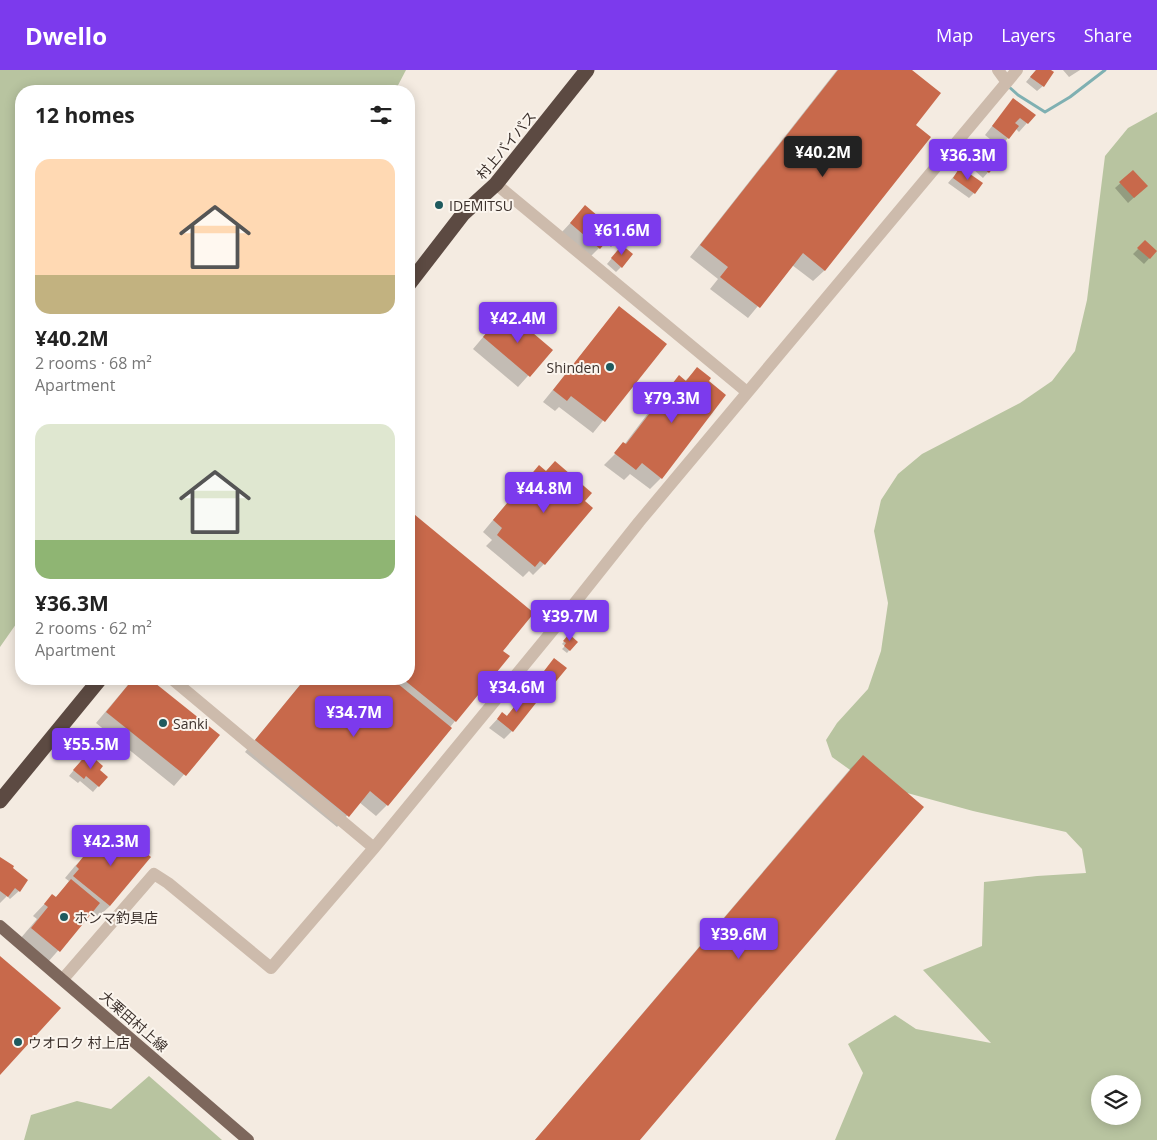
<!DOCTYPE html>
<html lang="en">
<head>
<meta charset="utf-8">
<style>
  :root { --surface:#fff; --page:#f6f6f6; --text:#222; --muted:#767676; --accent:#7c3aed }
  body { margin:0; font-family:"Open Sans","Noto Sans JP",sans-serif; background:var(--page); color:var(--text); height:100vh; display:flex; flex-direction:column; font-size:19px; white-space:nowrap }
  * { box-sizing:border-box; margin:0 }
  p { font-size:16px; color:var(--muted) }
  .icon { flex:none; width:28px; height:28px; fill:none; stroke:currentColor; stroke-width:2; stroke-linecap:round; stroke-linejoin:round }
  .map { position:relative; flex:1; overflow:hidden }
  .details { position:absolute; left:15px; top:15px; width:400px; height:600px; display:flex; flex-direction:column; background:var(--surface); border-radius:20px; box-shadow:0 2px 12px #0003 }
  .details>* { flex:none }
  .tools { position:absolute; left:1091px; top:1005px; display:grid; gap:10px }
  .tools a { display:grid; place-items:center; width:50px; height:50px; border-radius:50%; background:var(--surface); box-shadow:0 2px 12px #0003; font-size:25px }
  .price { position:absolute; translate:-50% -42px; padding:0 11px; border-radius:5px; background:var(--accent); color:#fff; font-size:16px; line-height:32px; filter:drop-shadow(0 1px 2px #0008) }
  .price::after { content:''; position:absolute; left:50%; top:30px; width:15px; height:11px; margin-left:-8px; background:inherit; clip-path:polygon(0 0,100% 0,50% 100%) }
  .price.current { background:#222; color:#fff }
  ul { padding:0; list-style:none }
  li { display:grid; align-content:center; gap:10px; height:265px; padding:0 20px }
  li span { display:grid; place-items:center; height:155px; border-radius:15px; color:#555 }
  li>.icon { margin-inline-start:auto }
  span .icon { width:90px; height:90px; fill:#fffc; stroke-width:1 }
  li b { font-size:21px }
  h2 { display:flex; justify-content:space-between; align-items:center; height:60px; padding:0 20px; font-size:21px }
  header { display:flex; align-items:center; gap:30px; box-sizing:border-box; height:70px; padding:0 25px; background:var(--accent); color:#fff }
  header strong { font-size:24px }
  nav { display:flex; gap:28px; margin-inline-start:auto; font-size:18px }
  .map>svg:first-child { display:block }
  .green { fill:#b8c4a0; fill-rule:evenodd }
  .shadow { fill:#0003 }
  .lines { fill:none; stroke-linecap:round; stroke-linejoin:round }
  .stream { stroke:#7fb0b2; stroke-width:3 }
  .building { fill:#c8694b }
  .minor { stroke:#cdbbac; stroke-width:12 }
  .major { stroke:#7d675c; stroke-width:12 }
  .highway { stroke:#5c4a42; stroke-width:15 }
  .poi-dot { fill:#1f5a5e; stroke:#fbf5ee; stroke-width:2 }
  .labels { text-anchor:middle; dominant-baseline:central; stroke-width:4; stroke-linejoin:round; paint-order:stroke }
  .street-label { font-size:14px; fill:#3b302b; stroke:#fbf5ee }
  .poi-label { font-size:14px; fill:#3b302b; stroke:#fbf5ee; text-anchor:start }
</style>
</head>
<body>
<header>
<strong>Dwello</strong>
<nav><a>Map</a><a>Layers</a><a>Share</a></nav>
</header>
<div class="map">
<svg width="1157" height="1070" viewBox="0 0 1157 1070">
  <rect width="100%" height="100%" fill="#f4ebe1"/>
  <path class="green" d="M0,0H406L395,21H21V547L0,577Z
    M1157,42V1070H835L863,1003L848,974L895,945L916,959L991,973L923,900L982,876L984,812L1037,806L1086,803L1082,779L1066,762L973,741L867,712L832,687L826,670L837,653L868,619L881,581L888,533L874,461L881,430L898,404L922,384L1020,333L1052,311L1075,281L1087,230L1105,86L1128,58ZM1100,1014H1132V1046H1100Z
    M149,1006L222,1070H24L31,1045L77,1031L111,1039Z"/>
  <path class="shadow" d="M837,0H910L914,56L825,200L813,211L792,195L748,248L710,219L718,209L690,187Z
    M1036,0H1049L1043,16L1037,21L1026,12Z
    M1063,0H1080L1069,7Z
    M1013,30L1034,45L1019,62L1016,59L1000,77L985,65Z
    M981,90L996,93L983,108L973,99Z
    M961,98L974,123L969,128L948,113Z
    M1133,102L1141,121L1128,133L1115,118Z
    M585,137L619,169L611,177L605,172L591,186L562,162Z
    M1145,172L1156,181L1144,194L1133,184Z
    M617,182L621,197L616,202L607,194Z
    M619,238L665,274L593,363L559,337L555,341L543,332Z
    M495,253L551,280L518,317L473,279Z
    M697,299L661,408L650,419L630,404L624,410L604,395L624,375L667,318L679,307L685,311Z
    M528,408L584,431L544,494L533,505L529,501L523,507L486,476L492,470L483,462Z
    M409,442L532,543L501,581L455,651L387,735L376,746L359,732L337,757L245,682L305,609H409Z
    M569,566L576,572L567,583L562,579L565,576L562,574Z
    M549,595L565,598L537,632L527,624Z
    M133,609H148L218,665L174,716L96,653Z
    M524,625L512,661L504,669L489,658L502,644L506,647Z
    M863,686L639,1070H535L851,698Z
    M82,690L106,707L93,722L80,711L78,713L69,706Z
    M115,760L110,836L98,847L92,842L48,892L20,869L37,849L33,846L52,826L55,828L64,818L69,811L65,808L75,796L86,785L89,788Z
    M0,788L11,798L19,821L10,829L7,826L0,833Z"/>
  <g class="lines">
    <path class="stream" d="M1008,16L1018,25L1045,42L1070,27L1105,0"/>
  </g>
  <path class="building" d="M838,0H912L941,23L916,55L931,67L825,201L803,183L760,238L720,207L728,197L700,175Z
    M1036,0H1051L1054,2L1044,17L1030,7Z
    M1013,28L1036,45L1028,54L1020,48L1015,53L1019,56L1009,69L992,56Z
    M986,83L998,93L989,103L977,93Z
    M960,97L983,113L975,124L953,108Z
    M1133,100L1148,116L1134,128L1119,112Z
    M585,135L605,152L610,145L628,160L620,170L613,164L600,179L570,153Z
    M1145,170L1157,181L1150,189L1137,178Z
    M622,175L633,184L622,198L611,188Z
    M619,236L667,274L605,352L571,326L567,331L553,320Z
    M506,240L553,280L530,307L483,267Z
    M697,297L711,308L709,311L726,325L662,409L642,393L636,400L614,383L623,372L626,374L679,305L686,311Z
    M555,391L592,423L585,431L593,438L545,495L540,491L535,497L497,465L502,458L493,450L539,395L546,401Z
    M409,440L534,543L503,581L510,586L456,652L403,609H409Z
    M569,564L578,572L570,581L564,576L566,573L563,571Z
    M554,588L567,598L543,627L531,618Z
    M133,609H150L220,665L186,706L106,642Z
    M305,609H392L452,658L388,736L370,721L349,747L255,670Z
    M524,624L536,633L513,662L497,649L502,642L507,646Z
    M88,683L103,696L100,700L108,707L99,717L86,706L84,709L73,700Z
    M863,685L924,737L780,905L640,1070H535Z
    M115,758L151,787L110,836L73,806L79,799L76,796L86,783L90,787Z
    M0,787L14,796L13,798L28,810L20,822L15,818L8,827L0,821Z
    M71,809L100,833L60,882L31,858L48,837L44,834L52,824L56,827Z
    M0,886L61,938L0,1005Z"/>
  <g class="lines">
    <path class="minor" d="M998,0L1006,11
      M496,114L747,322
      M172,609L374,778
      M63,909L154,804L168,813L271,898L374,778L562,549L639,452L1017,0"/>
    <path class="major" d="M0,856L248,1070"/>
    <path class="highway" d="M409,214L463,144L496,114L587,0
      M0,731L100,609"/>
  </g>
  <g class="poi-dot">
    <circle cx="439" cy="135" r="5"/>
    <circle cx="610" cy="297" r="5"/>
    <circle cx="163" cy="653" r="5"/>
    <circle cx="64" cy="847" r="5"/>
    <circle cx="18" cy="972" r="5"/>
  </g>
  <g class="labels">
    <g class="street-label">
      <text transform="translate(506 75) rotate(-50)">村上バイパス</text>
      <text transform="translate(134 951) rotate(41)">大栗田村上線</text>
    </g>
    <g class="poi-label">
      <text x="449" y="135">IDEMITSU</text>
      <text x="600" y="297" text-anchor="end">Shinden</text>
      <text x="173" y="653">Sanki</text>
      <text x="74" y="847">ホンマ釣具店</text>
      <text x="28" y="972">ウオロク 村上店</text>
    </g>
  </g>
</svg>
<div class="tools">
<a><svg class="icon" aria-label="layers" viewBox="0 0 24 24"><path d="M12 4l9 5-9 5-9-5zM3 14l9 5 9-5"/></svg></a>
</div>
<b class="price current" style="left:823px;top:108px">¥40.2M</b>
<b class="price" style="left:968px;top:111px">¥36.3M</b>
<b class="price" style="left:622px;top:186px">¥61.6M</b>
<b class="price" style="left:518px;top:274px">¥42.4M</b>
<b class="price" style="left:672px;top:354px">¥79.3M</b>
<b class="price" style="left:544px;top:444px">¥44.8M</b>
<b class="price" style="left:570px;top:572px">¥39.7M</b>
<b class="price" style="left:517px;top:643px">¥34.6M</b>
<b class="price" style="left:354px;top:668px">¥34.7M</b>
<b class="price" style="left:91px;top:700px">¥55.5M</b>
<b class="price" style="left:111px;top:797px">¥42.3M</b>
<b class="price" style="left:739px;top:890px">¥39.6M</b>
<section class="details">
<h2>12 homes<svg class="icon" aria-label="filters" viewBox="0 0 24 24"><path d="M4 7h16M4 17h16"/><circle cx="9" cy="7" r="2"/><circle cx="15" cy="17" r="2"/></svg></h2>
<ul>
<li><span style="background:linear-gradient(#ffd9b3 75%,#c2b280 0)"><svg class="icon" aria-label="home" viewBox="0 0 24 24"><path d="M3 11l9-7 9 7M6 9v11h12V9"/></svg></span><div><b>¥40.2M</b><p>2 rooms · 68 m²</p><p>Apartment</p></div></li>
<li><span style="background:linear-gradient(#dfe7d0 75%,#8fb573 0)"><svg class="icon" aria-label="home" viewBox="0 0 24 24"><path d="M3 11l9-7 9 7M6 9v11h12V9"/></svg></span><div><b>¥36.3M</b><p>2 rooms · 62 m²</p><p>Apartment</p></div></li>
</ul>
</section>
</div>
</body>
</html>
